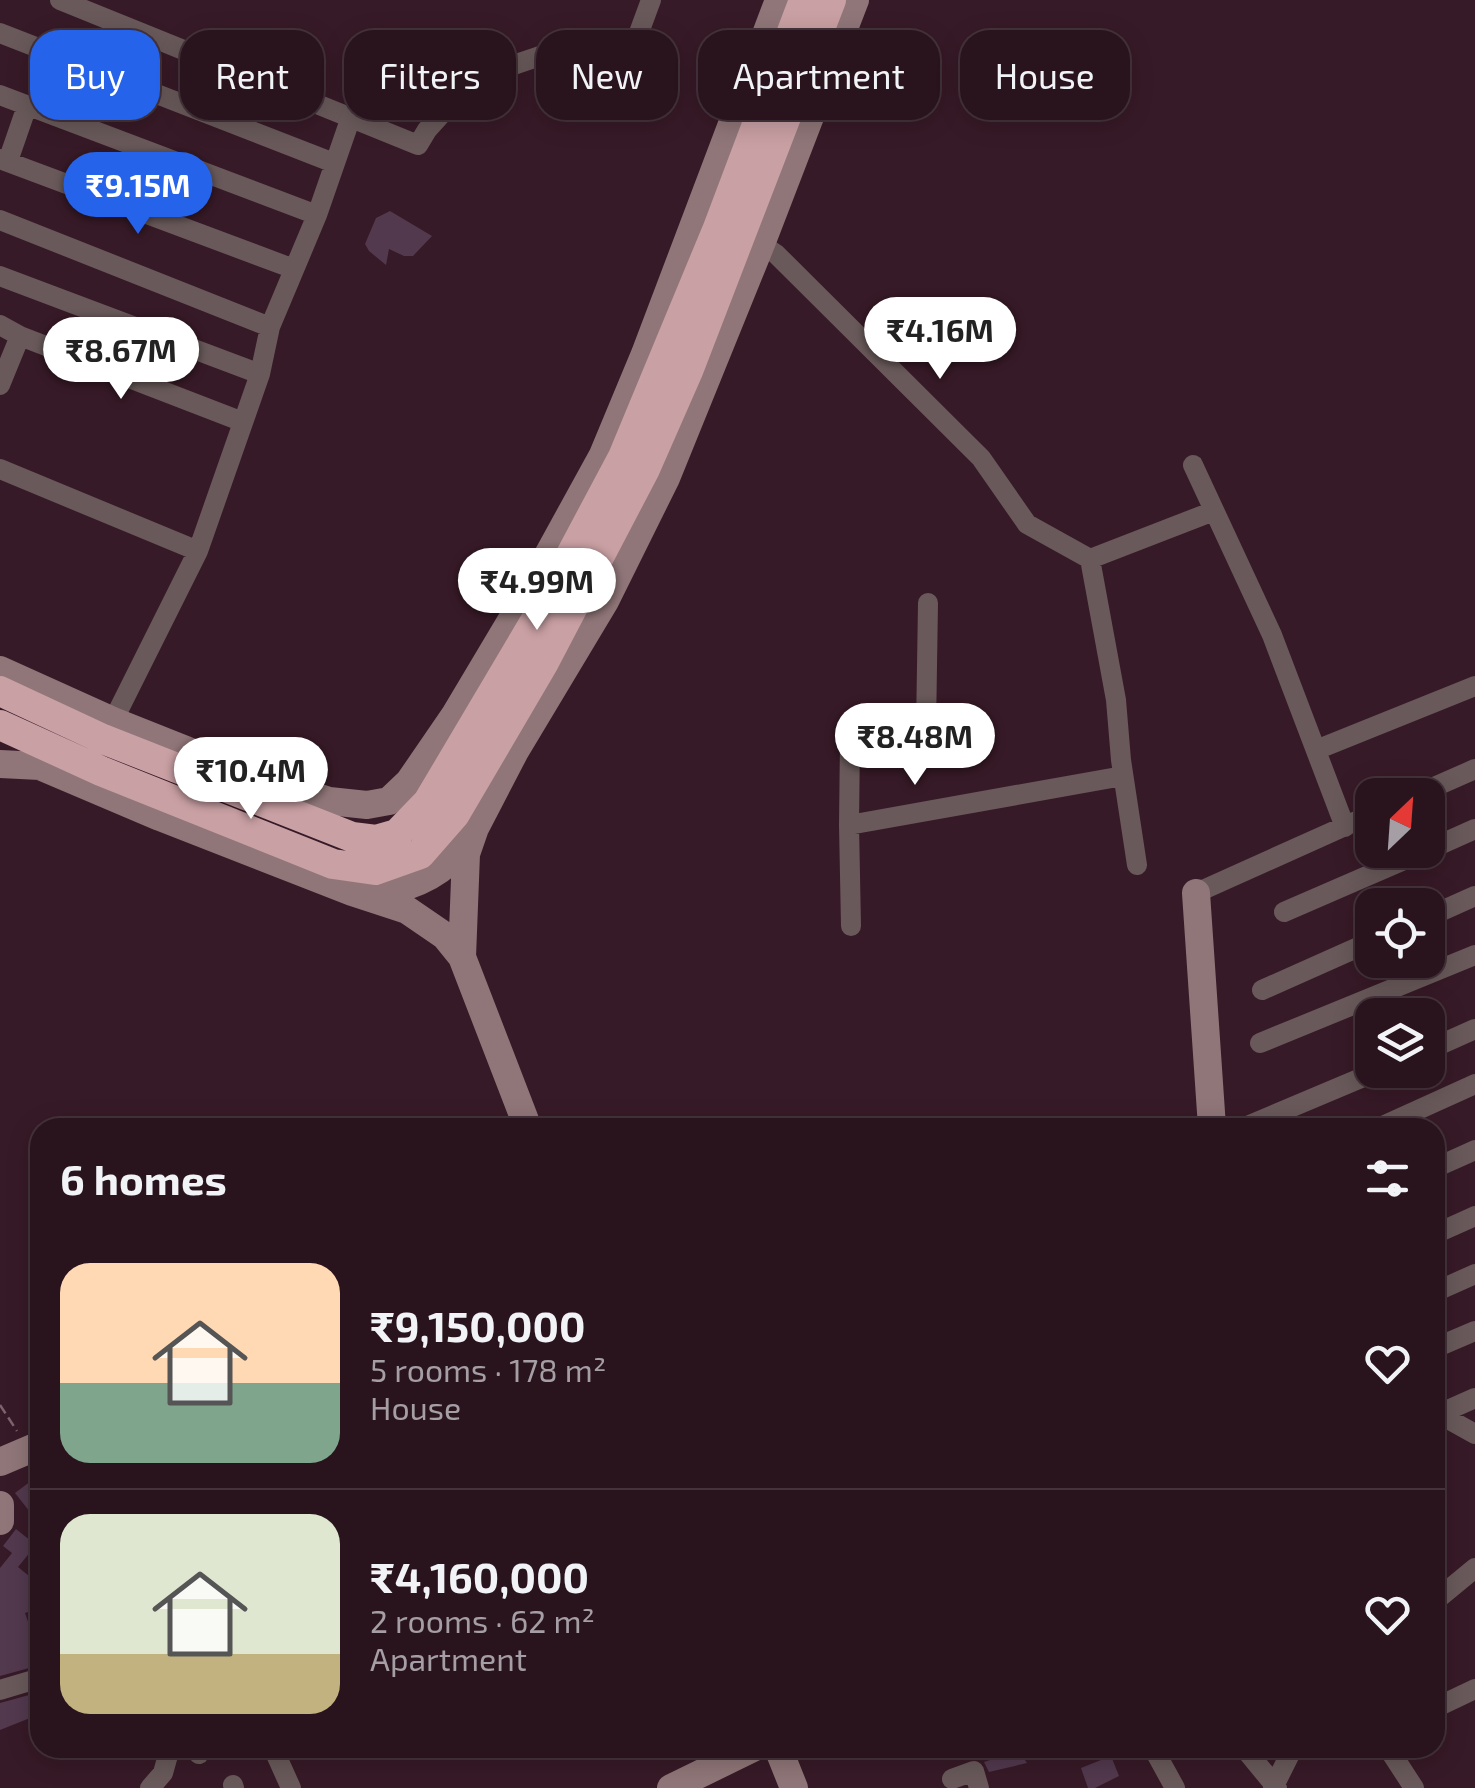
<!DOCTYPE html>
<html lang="en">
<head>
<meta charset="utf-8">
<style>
  :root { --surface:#29141d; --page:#311d26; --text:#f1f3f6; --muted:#a59ea4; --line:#45333b; --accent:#2563eb }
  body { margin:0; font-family:"Exo 2",sans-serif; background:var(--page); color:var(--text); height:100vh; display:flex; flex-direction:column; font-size:38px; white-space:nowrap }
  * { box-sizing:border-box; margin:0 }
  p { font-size:32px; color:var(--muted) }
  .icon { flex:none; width:55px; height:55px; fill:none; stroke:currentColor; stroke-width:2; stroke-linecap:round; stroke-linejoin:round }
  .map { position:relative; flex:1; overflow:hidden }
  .details { position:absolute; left:30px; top:1118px; width:1415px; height:640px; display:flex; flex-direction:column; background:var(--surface); border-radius:30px; box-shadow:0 5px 25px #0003,0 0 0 2px var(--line) }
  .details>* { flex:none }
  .top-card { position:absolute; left:30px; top:30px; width:1415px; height:90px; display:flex; gap:20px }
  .needle { width:65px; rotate:25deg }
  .tools { position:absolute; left:1355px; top:778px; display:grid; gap:20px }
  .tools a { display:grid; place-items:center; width:90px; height:90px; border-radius:20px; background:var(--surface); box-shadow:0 5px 25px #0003,0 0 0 2px var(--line); font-size:50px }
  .price { position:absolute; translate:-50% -85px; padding:0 22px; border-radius:35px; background:#fff; color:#222; font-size:32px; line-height:65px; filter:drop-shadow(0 2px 5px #0008) }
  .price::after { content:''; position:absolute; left:50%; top:60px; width:30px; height:22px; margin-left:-15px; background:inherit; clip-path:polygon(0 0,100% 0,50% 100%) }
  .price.current { background:var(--accent); color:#fff }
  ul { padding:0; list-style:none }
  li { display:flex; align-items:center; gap:30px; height:250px; padding:0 30px }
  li+li { border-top:2px solid var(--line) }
  li span { display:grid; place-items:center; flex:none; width:280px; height:200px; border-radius:30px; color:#555 }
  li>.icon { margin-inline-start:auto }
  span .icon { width:120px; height:120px; fill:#fffc; stroke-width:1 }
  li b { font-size:42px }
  h2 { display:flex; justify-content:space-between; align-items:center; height:120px; padding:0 30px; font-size:42px }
  .chip { padding:0 35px; border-radius:30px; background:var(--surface); box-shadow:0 5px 25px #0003,0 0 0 2px var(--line); font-size:35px; line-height:90px }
  .chip.current { background:var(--accent); color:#fff }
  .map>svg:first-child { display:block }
  .building { fill:#53394e }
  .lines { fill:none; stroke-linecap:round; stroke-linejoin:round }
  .path { stroke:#7c636e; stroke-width:2.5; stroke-dasharray:10 5; stroke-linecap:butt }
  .street { stroke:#69595a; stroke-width:20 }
  .secondary { stroke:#907678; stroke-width:28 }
  .highway { stroke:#c9a0a4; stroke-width:30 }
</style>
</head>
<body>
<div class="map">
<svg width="1475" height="1788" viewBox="0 0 1475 1788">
  <rect width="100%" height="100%" fill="#371a27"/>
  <path class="building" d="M390,211L432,236L413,256H404L389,249L386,265L369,251L365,244L376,218Z
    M31,1481L40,1493V1504L30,1512L15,1493Z
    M16,1529L36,1545L18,1567L40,1585V1608L25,1613L37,1648L40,1647V1665L0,1676V1568L12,1553L3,1546Z
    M40,1692V1714L0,1730V1703Z
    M1019,1751L1027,1763L989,1772L984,1762Z
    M1111,1756L1119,1776L1095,1788H1088L1081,1768Z"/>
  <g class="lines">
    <path class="path" d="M0,1405L17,1431"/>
    <path class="street" d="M60,0L418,145L427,130L455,99L490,73L540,56L630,57L651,0
      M0,33L334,163
      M0,95L317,215
      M0,159L294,269
      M8,161L27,106
      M0,220L270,327
      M761,244L776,254L981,458L1027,524L1090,559
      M0,276L260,374
      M0,325L20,336
      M0,385L20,336L243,422
      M1193,465L1272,635L1345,827
      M0,469L198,551L113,721
      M198,551L260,374L270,327L317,215L351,117
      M1316,750L1475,686
      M1416,795L1475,769
      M849,825L850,739L926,729L928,603
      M1428,850L1475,829
      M1137,865L1121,760L1116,700L1090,559L1214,511
      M1196,893L1372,814
      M1284,912L1427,850
      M1428,917L1475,896
      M851,926L849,825L1123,776
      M1262,990L1372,941
      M1260,1043L1475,955
      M1428,1050L1475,1029
      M1245,1127L1380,1070
      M1378,1128L1475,1084
      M1435,1168L1475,1150
      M1435,1234L1475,1216
      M1435,1292L1475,1274
      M1435,1348L1475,1331
      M1439,1414L1475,1398
      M1435,1415L1439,1414L1475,1434
      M1435,1601L1475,1568
      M0,1690L40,1678
      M1435,1708L1475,1689
      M273,1748L291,1788
      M1153,1748L1175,1788
      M1244,1748L1277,1788
      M1388,1748L1414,1788
      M199,1754L202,1748
      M952,1779L974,1771L979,1788
      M233,1785L234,1788
      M150,1788L163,1773L170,1748
      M1273,1788L1293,1748"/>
    <path class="secondary" d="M0,670L113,721L206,758L290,788L329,801L367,805L389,801L409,782L455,715L520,606L603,455L645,354L779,0
      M0,764L40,766L160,817L352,892L407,910L445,936L462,957L528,1128
      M366,892C395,892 425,883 448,863C456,856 462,846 468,838
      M1196,893L1212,1127L1207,1128
      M462,957L466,854L475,828L515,751L605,601L666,478L761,244L855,0
      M0,1462L40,1445
      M0,1505V1521
      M778,1748L794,1788
      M671,1788L753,1748"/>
    <path class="highway" d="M0,691L103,739L352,837L376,840L397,834L428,802L540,613L623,457L718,228L804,0
      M0,725L101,771L333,864L375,870L420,854L455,814L543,664L645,469L688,371L831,0"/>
  </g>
</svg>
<div class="tools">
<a><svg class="needle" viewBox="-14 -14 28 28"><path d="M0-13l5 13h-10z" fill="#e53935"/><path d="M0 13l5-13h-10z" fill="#a59ea4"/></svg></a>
<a><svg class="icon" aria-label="locate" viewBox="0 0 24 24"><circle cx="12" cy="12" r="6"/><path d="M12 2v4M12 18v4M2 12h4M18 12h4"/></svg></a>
<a><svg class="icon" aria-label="layers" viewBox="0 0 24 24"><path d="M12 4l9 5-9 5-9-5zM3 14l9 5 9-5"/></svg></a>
</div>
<b class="price current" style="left:138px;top:237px">₹9.15M</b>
<b class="price" style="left:940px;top:382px">₹4.16M</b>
<b class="price" style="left:121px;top:402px">₹8.67M</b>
<b class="price" style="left:537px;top:633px">₹4.99M</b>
<b class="price" style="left:915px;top:788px">₹8.48M</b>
<b class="price" style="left:251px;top:822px">₹10.4M</b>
<div class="top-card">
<a class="chip current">Buy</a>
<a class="chip">Rent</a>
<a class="chip">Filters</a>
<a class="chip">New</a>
<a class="chip">Apartment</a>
<a class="chip">House</a>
</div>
<section class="details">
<h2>6 homes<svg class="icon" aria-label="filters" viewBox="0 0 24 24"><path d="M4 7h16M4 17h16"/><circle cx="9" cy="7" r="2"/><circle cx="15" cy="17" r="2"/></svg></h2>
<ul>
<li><span style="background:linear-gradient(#ffd9b3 60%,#7fa58c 0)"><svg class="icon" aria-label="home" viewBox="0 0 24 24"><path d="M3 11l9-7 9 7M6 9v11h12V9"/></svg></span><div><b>₹9,150,000</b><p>5 rooms · 178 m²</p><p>House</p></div><svg class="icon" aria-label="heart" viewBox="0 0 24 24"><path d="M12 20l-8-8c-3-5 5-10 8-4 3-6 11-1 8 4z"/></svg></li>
<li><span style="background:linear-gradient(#dfe7d0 70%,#c2b280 0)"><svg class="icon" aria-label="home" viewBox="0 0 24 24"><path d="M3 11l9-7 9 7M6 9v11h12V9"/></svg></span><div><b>₹4,160,000</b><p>2 rooms · 62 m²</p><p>Apartment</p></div><svg class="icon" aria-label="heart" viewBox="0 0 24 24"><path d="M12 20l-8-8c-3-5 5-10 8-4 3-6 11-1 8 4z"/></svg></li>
</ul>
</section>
</div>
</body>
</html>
